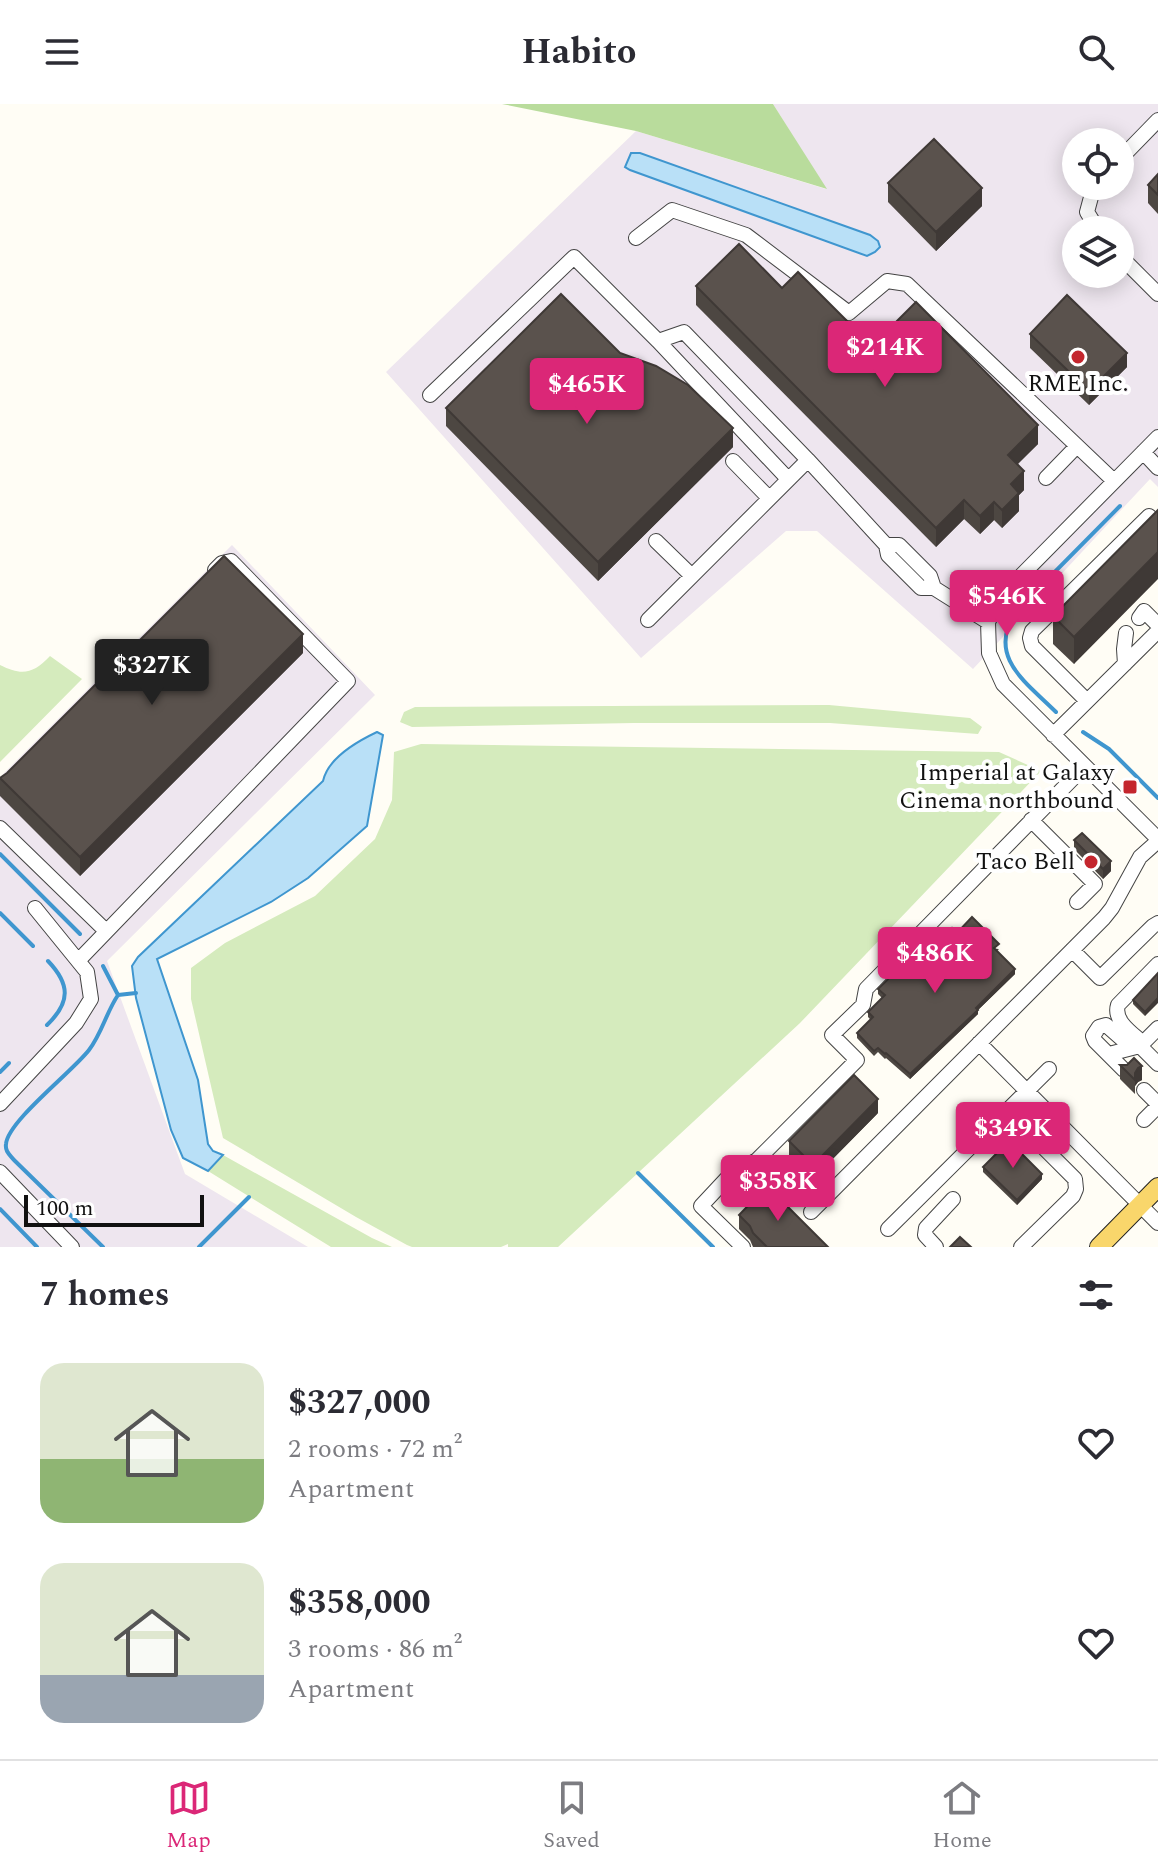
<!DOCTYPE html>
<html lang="en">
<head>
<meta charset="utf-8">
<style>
  :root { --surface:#fff; --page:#f2f2f3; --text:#2b2b33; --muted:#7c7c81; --line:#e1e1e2; --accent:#db2777 }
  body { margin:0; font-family:Spectral,serif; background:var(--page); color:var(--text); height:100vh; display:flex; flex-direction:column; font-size:30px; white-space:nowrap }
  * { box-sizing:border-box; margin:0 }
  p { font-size:26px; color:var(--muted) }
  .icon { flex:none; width:44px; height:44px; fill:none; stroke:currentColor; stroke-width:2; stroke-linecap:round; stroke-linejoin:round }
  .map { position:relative; height:1143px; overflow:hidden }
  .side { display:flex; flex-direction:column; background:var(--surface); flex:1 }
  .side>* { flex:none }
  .controls { position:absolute; left:1062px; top:24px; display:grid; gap:16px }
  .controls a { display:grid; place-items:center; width:72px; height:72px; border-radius:50%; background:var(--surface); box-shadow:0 4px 20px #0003; font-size:40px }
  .scale { position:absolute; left:24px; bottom:20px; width:180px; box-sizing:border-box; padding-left:8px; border:4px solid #111; border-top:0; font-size:22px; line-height:28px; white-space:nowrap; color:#111; -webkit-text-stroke:6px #fff; paint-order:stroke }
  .price { position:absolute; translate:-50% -68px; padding:0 18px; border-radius:8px; background:var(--accent); color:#fff; font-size:26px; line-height:52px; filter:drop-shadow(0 2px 4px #0008) }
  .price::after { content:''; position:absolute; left:50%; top:48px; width:24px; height:18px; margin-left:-12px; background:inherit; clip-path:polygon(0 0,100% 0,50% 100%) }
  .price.active { background:#222; color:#fff }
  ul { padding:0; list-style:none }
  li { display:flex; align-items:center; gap:24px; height:200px; padding:0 40px }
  li span { display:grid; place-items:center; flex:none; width:224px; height:160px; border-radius:24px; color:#555 }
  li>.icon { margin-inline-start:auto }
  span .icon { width:96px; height:96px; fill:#fffc; stroke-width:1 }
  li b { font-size:34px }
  h2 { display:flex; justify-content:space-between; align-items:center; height:96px; padding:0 40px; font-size:34px }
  header { display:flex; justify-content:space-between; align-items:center; height:104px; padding:0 40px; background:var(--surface); font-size:36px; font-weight:700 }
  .tabs { display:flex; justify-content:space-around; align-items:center; height:112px; border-top:2px solid var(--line); background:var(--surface); font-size:22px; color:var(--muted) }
  .tabs a { display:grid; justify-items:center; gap:4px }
  .tabs .active { color:var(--accent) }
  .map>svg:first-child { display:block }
  .industrial { fill:#eee6ef; fill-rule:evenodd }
  .green { fill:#d5ebbd }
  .forest { fill:#b9dc9c }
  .water { fill:#b9e0f7; stroke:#3f96cf; stroke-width:2 }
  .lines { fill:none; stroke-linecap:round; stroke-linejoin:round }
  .stream { stroke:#3f96cf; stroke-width:4 }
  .minor-casing { stroke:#444; stroke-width:16 }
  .major-casing { stroke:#222; stroke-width:20 }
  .minor { stroke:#fff; stroke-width:14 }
  .major { stroke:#f9d66b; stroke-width:18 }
  .wall { fill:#4d4742 }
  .shaded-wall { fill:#3f3936 }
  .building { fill:#5a524d; stroke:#3f3936; stroke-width:2 }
  .poi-dot { fill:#c4262e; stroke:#fff; stroke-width:3 }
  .labels { text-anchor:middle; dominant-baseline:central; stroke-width:8; stroke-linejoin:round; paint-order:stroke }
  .poi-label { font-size:24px; fill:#111; stroke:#fff; text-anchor:end }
</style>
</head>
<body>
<header><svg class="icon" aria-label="menu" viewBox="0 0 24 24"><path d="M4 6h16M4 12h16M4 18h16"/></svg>Habito<svg class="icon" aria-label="search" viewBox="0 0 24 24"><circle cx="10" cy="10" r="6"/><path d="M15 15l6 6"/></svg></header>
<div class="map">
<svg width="1158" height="1143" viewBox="0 0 1158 1143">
  <rect width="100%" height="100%" fill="#fffdf5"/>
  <path class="industrial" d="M773,0H1158V383L1150,375L973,565L817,427H786L641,554L386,268L636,27L826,85ZM1076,38H1120V82H1076ZM1076,126H1120V170H1076Z
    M232,441L375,591L107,857L185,1070L308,1143H0V673Z"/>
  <path class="green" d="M50,552L82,575L0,658V561C22,572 33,570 50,552Z
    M829,601L970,614L982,623L978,630L830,619H634L412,623L400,618L404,608L415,603Z
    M421,640L999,648L1041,667L800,919L558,1143H508V1140L501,1143H412L407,1141L356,1113L223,1034L191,895V864L225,839L315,792L375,735L392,696L394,648Z
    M223,1051L372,1134L392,1143H331L208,1067Z"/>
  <path class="forest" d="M502,0H773L827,85L636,27Z"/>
  <path class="water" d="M631,49H640L870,131L878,137L880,143L875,148L867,152L630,66L625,63Z
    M377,628L383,631L367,722L308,774L271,798L157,855L198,976L208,1040L213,1047L223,1051L208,1067L183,1054L171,1026L136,894L132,862L138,853L323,677C328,654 358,637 377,628Z"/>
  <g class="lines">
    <path class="stream" d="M1056,608C1026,578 986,553 1016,507L1120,402
      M1083,628L1109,645L1158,694
      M0,750L80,830
      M0,809L33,842
      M118,891L136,889
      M47,921C71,898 70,880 48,857
      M0,968L9,959
      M638,1069L713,1143
      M0,1105L37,1143
      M103,1143L14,1056C9,1050 5,1047 6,1040C8,1017 72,968 89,946C102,929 106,909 118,891L103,862
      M199,1143L249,1093"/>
    <defs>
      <path id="minor" d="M1120,55L1158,16
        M1094,82L1087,108L1098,126
        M636,134L672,106L746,131L849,209L887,177L907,180L1114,377
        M1120,152L1158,190
        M430,291L574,153L658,237
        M1158,333L1002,491L988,518L989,549L1003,580L1158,735
        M1143,348L1158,364
        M733,357L769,394
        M1046,374L1077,342
        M788,375L658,237L684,228L808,356
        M656,437L692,472
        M886,441H899L930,472L934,484
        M1139,514L1144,507L1158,521
        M648,516L808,356L886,441L888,451L921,484H934L988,518
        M1125,560L1124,545L1126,529
        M1087,597L1032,542L1030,534L1032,527L1149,412L1158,421
        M1053,631L1158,527
        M1031,716L1095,780L1077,798
        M0,724L106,827
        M1072,846L1100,874L1153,822L1158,819
        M78,857L348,577L231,457L222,459L215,466
        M979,939L1158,1119
        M1143,939C1132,929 1113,917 1118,901L1158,860
        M1140,942L1158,960
        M1109,950L1140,942L1158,924
        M1124,966L1095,937L1093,932L1099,923L1106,921L1131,943
        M1144,986L1158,1000
        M0,1000L76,919L91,895L87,868L35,804
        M1007,1007L1075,1075L1076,1085L1073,1092L1021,1143
        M1144,1016L1158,1002
        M0,1068L72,1143
        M811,1108L1104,814L1112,804L1140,753L1158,737
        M888,1125L1049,965
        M743,1143L701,1102L730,1071L757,1056L857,956L832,931L863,901L866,885L1085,662
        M936,1143L925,1131L926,1124L953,1095"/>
      <path id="major" d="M1099,1143L1158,1083"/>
    </defs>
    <use href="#minor" class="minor-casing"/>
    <use href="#major" class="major-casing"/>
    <use href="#minor" class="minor"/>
    <use href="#major" class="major"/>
  </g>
  <path class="wall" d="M1158,70V110L1148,99V81Z
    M888,79L982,102L936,147L888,98Z
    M696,182L782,184L872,242L1038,340L1018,360L1024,386L1019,391V407L1002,424L994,416L980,430L964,415L936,443L696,201Z
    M1030,230L1127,263L1089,301L1030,244Z
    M620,249L733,343L598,477L446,322V304Z
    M1158,406L1074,560L1053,540V512Z
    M303,549L80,772L0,692V674Z
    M1074,736L1111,767L1103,775L1074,745Z
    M934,841L999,845L997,847L1015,870L978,906V910L910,975L886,954L885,955L878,948L874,952L857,934V929L871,916L868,913V908L882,894L878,890V885Z
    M1158,869L1145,912L1133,900V896Z
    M1120,961L1142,976L1138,978L1135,982V990L1120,975Z
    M878,1009L813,1075L789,1051V1037Z
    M983,1063L1042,1075L1017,1101L983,1068Z
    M739,1111L828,1143H753L750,1136L739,1125Z"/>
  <path class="shaded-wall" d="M982,84V102L936,147V128Z
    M1127,249V263L1089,301V287Z
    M1038,321V340L1008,369V351Z
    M733,324V343L598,477V458Z
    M1024,367V386L1019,391V407L1002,424V406L1011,380Z
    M964,396V415L936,443V424Z
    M994,398V416L980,430V412Z
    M1158,448V475L1074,560V533Z
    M303,530V549L80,772V753Z
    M1111,757V767L1103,775V765Z
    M1015,865V870L978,906V910L910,975V970Z
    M1158,894V899L1145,912V908Z
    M1142,962V976L1138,978L1135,982V969L1138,964Z
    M878,995V1009L813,1075V1061Z
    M1042,1070V1075L1017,1101V1096Z"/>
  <path class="building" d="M934,35L982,84L936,128L888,79Z
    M1158,70V91L1148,81Z
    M739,140L782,184L798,168L872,242L916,198L1038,321L1008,351L1024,367L1011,380L1019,389L1002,406L994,398L980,412L964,396L936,424L696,182Z
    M561,190L620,249L656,262L688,281L733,324L598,458L446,304Z
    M1067,191L1127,249L1089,287L1030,230Z
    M1158,406V448L1074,533L1053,512Z
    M224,452L303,530L80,753L0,674L7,669Z
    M1082,729L1111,757L1103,765L1074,736Z
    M972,813L999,840L994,844L1015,865L976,904L978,906L910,970L886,949L885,950L878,944L874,947L857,929L873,913L868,908L885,891L878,885L929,835L934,841L952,824L957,829Z
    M1158,869V894L1145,908L1133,896Z
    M1134,954L1142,962L1138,964L1135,969V976L1120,961H1127Z
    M854,971L878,995L813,1061L789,1037Z
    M1009,1037L1042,1070L1017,1096L983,1063Z
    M767,1082L828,1143H767L753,1129L750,1122L739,1111Z
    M960,1133L971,1143H950Z"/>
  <g class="poi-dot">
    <circle cx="1078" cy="253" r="8"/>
    <rect x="1122" y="675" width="16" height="16" rx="4"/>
    <circle cx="1091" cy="758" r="8"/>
  </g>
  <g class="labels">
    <g class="poi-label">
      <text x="1078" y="280" text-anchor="middle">RME Inc.</text>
      <text x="1114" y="669">Imperial at Galaxy<tspan x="1114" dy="28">Cinema northbound</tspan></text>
      <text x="1075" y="758">Taco Bell</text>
    </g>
  </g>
</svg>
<div class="controls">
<a><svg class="icon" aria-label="locate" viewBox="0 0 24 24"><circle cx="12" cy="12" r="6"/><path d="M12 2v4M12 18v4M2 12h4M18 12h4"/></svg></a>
<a><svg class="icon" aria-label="layers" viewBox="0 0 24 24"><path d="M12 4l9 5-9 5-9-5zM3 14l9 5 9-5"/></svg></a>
</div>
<div class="scale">100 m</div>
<b class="price" style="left:885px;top:285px">$214K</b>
<b class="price" style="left:587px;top:322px">$465K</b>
<b class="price" style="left:1007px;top:534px">$546K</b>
<b class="price active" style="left:152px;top:603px">$327K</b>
<b class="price" style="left:935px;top:891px">$486K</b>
<b class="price" style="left:1013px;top:1066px">$349K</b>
<b class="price" style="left:778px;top:1119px">$358K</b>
</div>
<section class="side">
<h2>7 homes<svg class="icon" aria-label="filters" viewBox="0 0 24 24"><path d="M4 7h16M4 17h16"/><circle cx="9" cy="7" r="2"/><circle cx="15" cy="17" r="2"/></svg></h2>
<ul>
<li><span style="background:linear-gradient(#dfe7d0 60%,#8fb573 0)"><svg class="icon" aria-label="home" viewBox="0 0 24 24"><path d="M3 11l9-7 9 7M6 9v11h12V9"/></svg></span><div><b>$327,000</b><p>2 rooms · 72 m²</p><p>Apartment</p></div><svg class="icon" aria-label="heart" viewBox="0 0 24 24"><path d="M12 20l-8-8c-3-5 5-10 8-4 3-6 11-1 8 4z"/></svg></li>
<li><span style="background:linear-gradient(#dfe7d0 70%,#9aa5b1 0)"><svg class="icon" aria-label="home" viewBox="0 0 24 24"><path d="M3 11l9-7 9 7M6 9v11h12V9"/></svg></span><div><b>$358,000</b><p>3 rooms · 86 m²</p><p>Apartment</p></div><svg class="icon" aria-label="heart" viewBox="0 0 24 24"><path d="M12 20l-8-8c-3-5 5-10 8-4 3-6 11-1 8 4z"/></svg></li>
</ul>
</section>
<nav class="tabs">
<a class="active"><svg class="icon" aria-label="map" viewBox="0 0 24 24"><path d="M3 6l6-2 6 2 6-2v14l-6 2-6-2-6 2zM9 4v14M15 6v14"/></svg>Map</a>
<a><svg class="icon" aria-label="saved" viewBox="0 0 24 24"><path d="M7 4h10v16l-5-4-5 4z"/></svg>Saved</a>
<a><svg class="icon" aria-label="home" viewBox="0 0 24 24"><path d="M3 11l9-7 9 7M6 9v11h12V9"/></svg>Home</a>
</nav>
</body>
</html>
